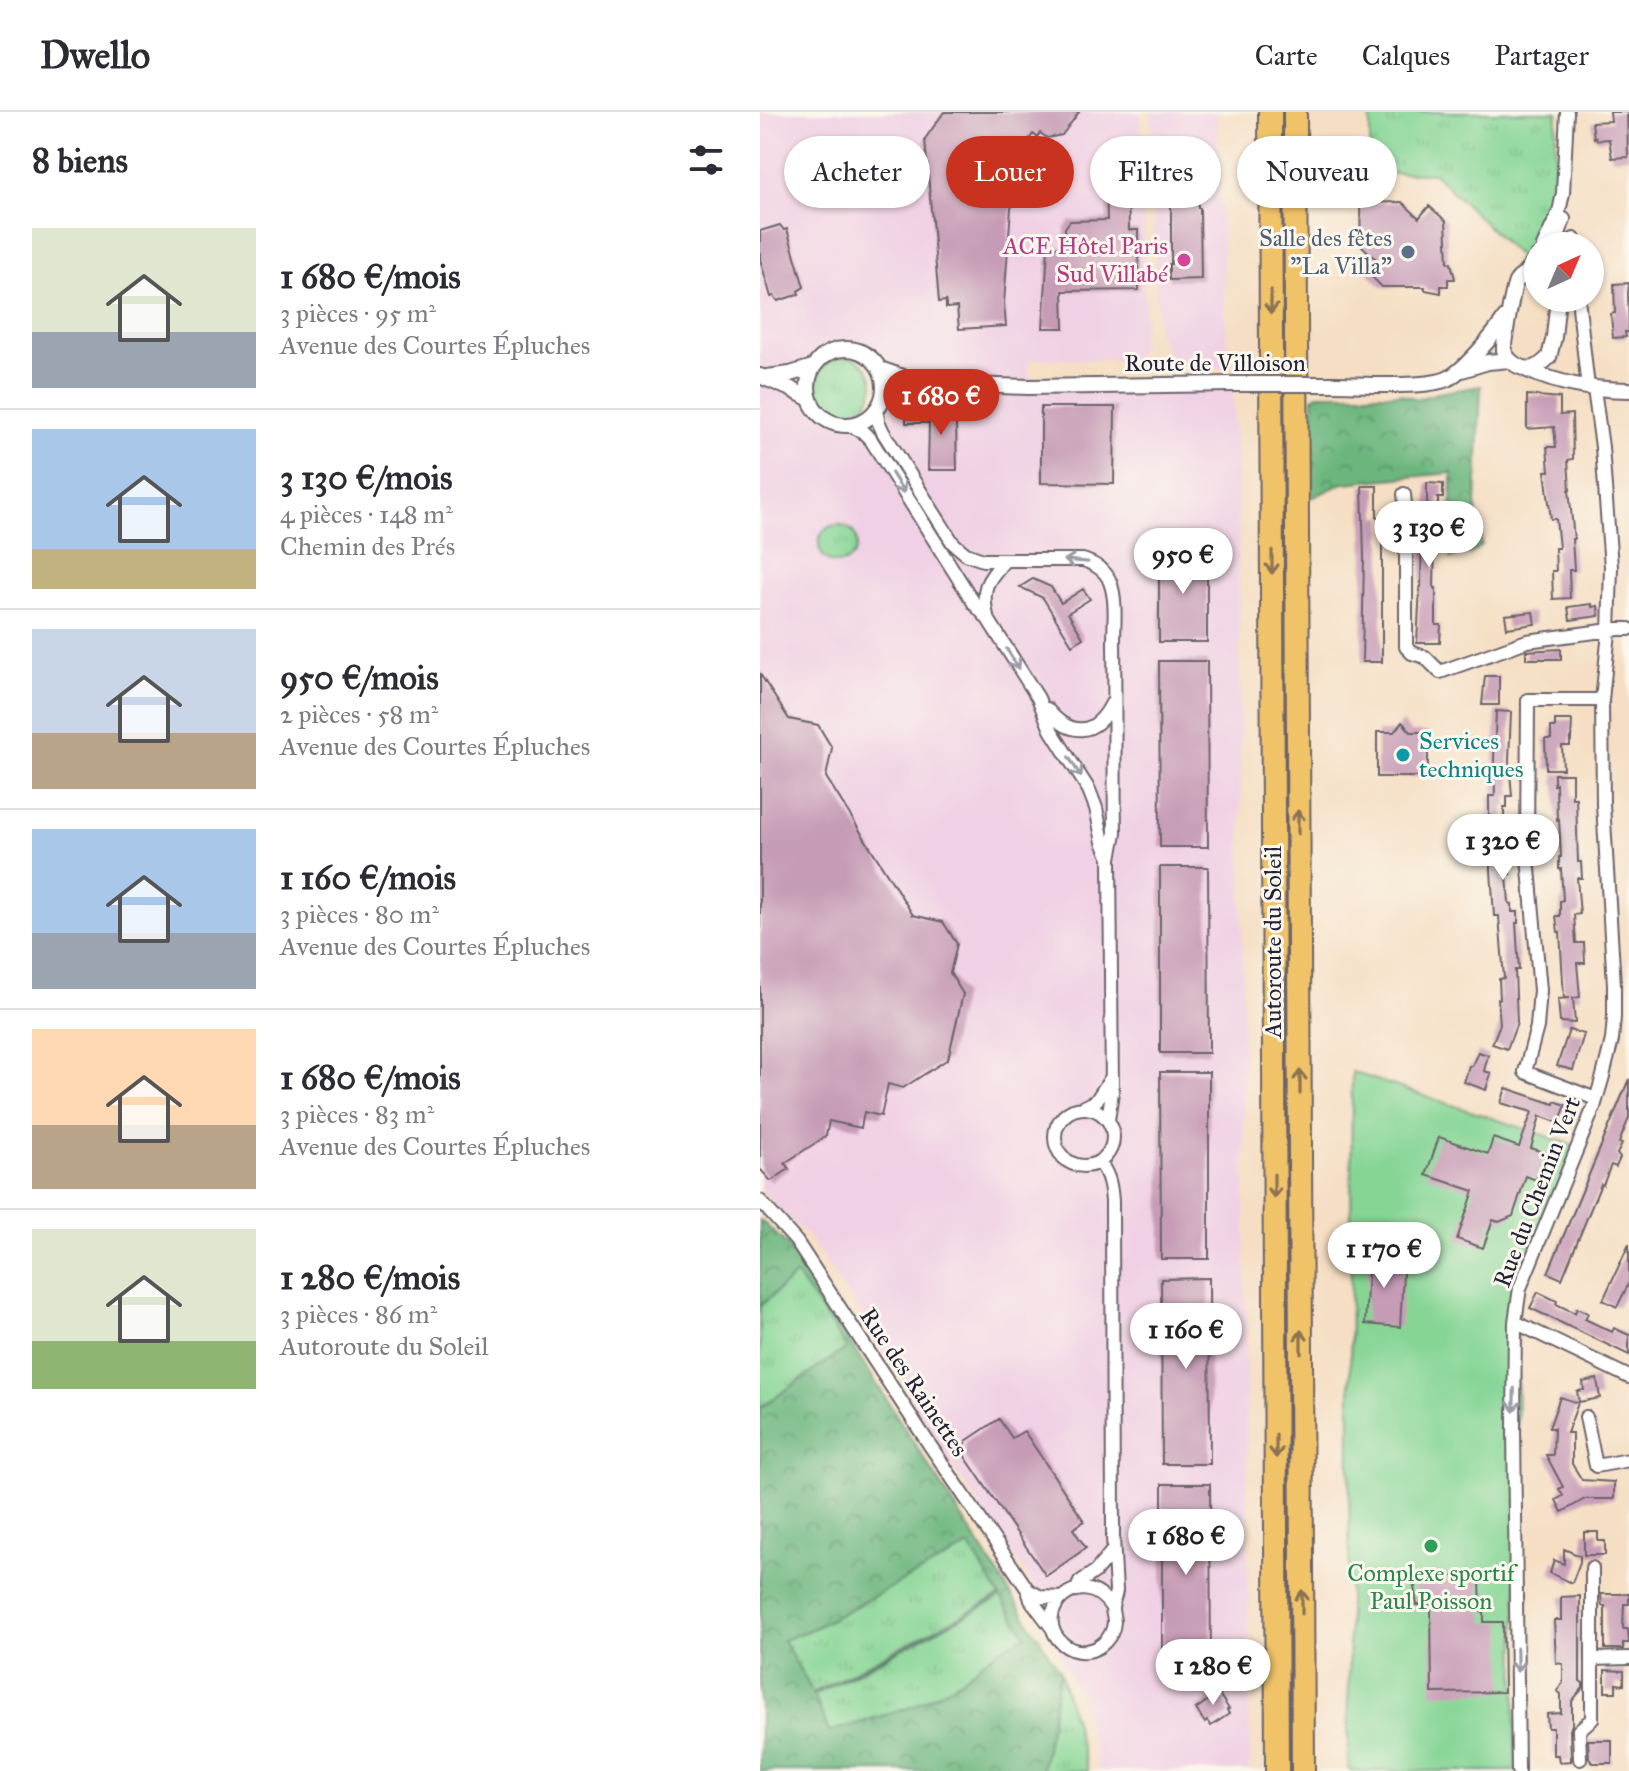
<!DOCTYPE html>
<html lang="fr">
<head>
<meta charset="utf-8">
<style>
  :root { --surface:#fff; --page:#f2f2f3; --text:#2b2b33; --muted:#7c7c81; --line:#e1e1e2; --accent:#c8321e }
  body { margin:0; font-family:"IM FELL Great Primer",serif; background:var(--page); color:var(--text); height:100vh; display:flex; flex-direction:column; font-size:30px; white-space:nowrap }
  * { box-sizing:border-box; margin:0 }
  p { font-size:26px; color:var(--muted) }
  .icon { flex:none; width:44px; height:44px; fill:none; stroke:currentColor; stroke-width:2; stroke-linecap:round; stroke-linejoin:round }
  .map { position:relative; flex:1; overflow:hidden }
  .details { display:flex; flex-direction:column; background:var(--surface); width:760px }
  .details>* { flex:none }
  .guide { position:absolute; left:24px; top:24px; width:724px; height:72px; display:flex; gap:16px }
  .needle { width:52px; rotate:44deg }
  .buttons { position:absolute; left:764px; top:120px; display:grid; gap:16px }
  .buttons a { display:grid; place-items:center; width:80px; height:80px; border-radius:50%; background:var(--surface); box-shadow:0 2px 6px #0004; font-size:40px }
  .price { position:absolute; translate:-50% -68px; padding:0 18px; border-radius:28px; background:#fff; color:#222; font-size:26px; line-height:52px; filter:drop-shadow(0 2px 4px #0008) }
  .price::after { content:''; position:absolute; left:50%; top:48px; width:24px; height:18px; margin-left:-12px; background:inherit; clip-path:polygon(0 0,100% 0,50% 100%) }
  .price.current { background:var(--accent); color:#fff }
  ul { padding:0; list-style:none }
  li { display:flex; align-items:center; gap:24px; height:200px; padding:0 32px }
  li+li { border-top:2px solid var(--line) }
  li span { display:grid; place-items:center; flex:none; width:224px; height:160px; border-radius:0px; color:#555 }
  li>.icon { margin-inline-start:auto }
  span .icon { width:96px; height:96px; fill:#fffc; stroke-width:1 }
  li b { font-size:34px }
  h2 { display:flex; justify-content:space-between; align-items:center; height:96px; padding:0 32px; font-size:34px }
  .chip { padding:0 28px; border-radius:36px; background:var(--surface); box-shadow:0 2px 6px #0004; font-size:28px; line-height:72px }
  .chip.current { background:var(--accent); color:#fff }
  header { display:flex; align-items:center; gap:48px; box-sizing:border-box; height:112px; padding:0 40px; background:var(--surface); border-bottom:2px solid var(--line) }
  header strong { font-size:38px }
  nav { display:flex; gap:44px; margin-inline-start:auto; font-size:28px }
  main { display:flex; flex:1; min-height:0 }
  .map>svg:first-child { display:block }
  .built { fill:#f0d0e4; fill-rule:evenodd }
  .grass { fill:url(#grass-tufts); stroke:#547c68; stroke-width:2 }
  .forest { fill:url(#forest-crowns); stroke:#476c5c; stroke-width:2; fill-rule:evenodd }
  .pitch { fill:#86d595; stroke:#547c68; stroke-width:2 }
  .building { fill:#c69bb6 }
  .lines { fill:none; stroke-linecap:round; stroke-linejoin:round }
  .minor-casing { stroke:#6c646b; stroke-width:16 }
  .tertiary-casing { stroke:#6c646b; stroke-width:18 }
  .motorway-casing { stroke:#6c646b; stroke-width:26 }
  .minor { stroke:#fff; stroke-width:12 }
  .tertiary { stroke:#fff; stroke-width:14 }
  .motorway { stroke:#f1c369; stroke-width:22 }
  .tertiary-bridge-casing { stroke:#6c646b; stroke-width:18; stroke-linecap:butt }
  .tertiary-bridge { stroke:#fff; stroke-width:14 }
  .oneway { stroke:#8a7252 }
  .oneway2 { stroke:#9c9ca7 }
  .service-dot { fill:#5c6f8a; stroke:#fbf7ec; stroke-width:3 }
  .hotel-dot { fill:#d1479c; stroke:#fbf7ec; stroke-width:3 }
  .culture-dot { fill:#0f9aa8; stroke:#fbf7ec; stroke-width:3 }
  .leisure-dot { fill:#2e9e5b; stroke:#fbf7ec; stroke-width:3 }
  .labels { text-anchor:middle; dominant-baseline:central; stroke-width:6; stroke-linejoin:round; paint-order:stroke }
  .service-label { font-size:24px; fill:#4e5e75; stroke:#fbf7ec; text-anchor:end }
  .hotel-label { font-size:24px; fill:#b23c85; stroke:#fbf7ec; text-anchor:end }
  .street-label { font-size:24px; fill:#22223b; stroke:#fbf7ec }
  .culture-label { font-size:24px; fill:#0d838f; stroke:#fbf7ec; text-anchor:start }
  .leisure-label { font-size:24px; fill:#27864d; stroke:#fbf7ec }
</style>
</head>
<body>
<header>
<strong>Dwello</strong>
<nav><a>Carte</a><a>Calques</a><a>Partager</a></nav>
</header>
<main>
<section class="details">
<h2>8 biens<svg class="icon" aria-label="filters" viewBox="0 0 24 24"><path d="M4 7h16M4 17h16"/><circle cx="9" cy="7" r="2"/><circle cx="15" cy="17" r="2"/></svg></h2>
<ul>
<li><span style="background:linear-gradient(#dfe7d0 65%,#9aa5b1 0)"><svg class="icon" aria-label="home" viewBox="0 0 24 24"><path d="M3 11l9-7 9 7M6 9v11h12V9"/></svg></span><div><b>1 680 €/mois</b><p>3 pièces · 95 m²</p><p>Avenue des Courtes Épluches</p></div></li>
<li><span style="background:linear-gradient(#a9c7e8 75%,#c2b280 0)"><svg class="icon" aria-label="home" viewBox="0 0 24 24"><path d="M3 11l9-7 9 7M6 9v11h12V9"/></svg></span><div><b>3 130 €/mois</b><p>4 pièces · 148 m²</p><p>Chemin des Prés</p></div></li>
<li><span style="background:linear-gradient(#c9d6e8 65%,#b9a48a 0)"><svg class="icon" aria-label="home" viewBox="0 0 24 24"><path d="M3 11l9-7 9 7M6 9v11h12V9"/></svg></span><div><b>950 €/mois</b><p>2 pièces · 58 m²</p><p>Avenue des Courtes Épluches</p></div></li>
<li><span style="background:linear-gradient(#a9c7e8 65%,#9aa5b1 0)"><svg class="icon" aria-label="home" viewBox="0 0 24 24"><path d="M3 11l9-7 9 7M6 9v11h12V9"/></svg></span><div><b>1 160 €/mois</b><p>3 pièces · 80 m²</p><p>Avenue des Courtes Épluches</p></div></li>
<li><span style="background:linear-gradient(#ffd9b3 60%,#b9a48a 0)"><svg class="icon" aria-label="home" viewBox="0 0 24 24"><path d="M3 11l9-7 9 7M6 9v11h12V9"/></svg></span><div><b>1 680 €/mois</b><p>3 pièces · 83 m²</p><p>Avenue des Courtes Épluches</p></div></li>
<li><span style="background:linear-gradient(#dfe7d0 70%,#8fb573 0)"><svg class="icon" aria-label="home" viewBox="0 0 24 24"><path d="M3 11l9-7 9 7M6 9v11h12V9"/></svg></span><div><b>1 280 €/mois</b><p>3 pièces · 86 m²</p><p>Autoroute du Soleil</p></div></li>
</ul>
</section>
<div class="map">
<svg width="869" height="1659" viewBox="0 0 869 1659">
  <defs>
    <pattern id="grass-tufts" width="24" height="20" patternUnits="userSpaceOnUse" patternTransform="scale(2)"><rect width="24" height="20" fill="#86d595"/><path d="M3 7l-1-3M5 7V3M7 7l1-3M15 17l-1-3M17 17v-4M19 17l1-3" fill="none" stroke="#73b781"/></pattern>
    <pattern id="forest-crowns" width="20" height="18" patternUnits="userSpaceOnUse" patternTransform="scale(2)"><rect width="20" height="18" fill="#6cb67e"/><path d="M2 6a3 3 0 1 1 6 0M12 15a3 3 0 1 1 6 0" fill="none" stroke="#589468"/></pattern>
  </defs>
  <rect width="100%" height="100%" fill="#fbf7ec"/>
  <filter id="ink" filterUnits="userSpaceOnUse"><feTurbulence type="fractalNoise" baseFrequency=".0125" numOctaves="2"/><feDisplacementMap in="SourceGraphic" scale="16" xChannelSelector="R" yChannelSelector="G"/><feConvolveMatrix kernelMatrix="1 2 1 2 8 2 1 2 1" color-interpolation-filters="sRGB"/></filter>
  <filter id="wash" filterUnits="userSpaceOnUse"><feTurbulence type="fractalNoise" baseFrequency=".006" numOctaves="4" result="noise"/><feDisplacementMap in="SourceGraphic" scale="32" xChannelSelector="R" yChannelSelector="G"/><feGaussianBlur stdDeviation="1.8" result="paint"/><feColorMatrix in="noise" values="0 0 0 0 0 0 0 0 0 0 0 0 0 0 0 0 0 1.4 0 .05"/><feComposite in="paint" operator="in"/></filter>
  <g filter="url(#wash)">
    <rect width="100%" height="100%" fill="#f5dec3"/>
    <path class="built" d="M0,0H381L385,205L381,235L377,244L371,248L269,247V274L473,272L478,384L490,1659H339L322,1593L315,1573L305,1555L274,1474L153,1295L140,1260L47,1123L19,1098L0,1074ZM85,236L102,240L110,245L120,257L146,266L178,267L121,291L112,303L106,307L89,313L74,311L66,307L60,302L50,287L6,265L53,255L62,245L70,240Z
      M390,0H456L468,257L426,254L409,242L398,221Z"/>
    <path class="grass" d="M610,0H797L793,90L784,116L767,143L758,144L674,61H610Z
      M57 273a28 28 0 1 1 56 0a28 28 0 1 1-56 0Z
      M59 432a19 19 0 1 1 38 0a19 19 0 1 1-38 0Z
      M36,1162L87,1236L0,1296V1194Z
      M209,1433L240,1484L53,1581L23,1528L54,1516Z
      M241,1485L267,1523L234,1541L193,1574L154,1594L69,1621L54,1583Z
      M300,1559L328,1659H282Z"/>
    <path class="forest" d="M721,274L716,395L722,433L710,442L704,440L691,446L692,361L583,371L552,386L553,286L558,282H640L657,287L678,281Z
      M0,1108L27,1132L300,1559L282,1659H0V1296L87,1236L36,1163L0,1194ZM209,1434L240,1484L53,1581L23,1528L54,1516ZM240,1485L266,1523L234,1541L193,1574L154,1594L69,1620L54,1583Z"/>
    <path class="pitch" d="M592,960L817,1034L758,1176L755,1659H590L588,1656Z"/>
    <g id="blocks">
      <path class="building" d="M184,0H319L302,23L287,26L280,21L277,25L273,22L252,53L262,63L264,79L251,96L244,191L246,214L199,217L197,195L186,196V189L179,190L165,27Z
        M850,0H867L868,45L852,46L849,27L837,28L836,25L834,26L832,10L851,9Z
        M346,63H377V81H368L369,118H378L379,178L303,179L304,216H283L288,136L305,135V116L310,109L347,108Z
        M438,81V96H440L441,167L409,168V152H411V82Z
        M642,90L659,106L669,94L686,109L688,151H691L695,167H688V174H681V181L665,178V175H622L606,159L617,148L601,133L600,91Z
        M20,113L24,118L27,117L44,175L38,179L39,182L18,189L14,184L11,185L0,147V119Z
        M869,171L868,181L869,220H865L866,225L853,226L851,202L855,201L854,172Z
        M767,283L800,286V303L812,302L813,347L808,348L810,378H809L814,427H812L814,458H809L810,486L793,487L792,459H796L795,436H799L796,407H791L785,359H789L787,335H796L794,315L767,317Z
        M281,295H355L354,372L281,371Z
        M146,301H208V312H196L197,358H168L169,311H146Z
        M667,371L683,372V386H678V425H675L674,476H676V513H681L680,531H657L660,475H661L662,396L667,397Z
        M602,374H617V405H622V550H602L604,445Z
        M399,437H447V530H399Z
        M273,467L291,475L301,491L323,477L330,487L308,501L323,526L312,533L283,486L260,475Z
        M832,492V495L838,494L839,504L810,508L808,495Z
        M773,500L775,512L747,516L745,503Z
        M801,537V547H766V539Z
        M399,549H447L448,735H400Z
        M0,562L29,607L58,613L72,636L66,665L153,803L183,810L197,832L190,861L203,882L188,947L143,976L128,972L121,1004L104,1000L101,1016L69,1009L66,1024L25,1051L29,1057L11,1069L0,1057Z
        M725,564H739V593H722Z
        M736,599L751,600L749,648L752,684H747V695H744V705H741L742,735H746L747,751H749L750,762L747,763L749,791L752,792V800H758V811H756L759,858H755L757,911L747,937L732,932L740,912L738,887H740L739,867L744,866L739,804H734L730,743H728L726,707H729V684H735L734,647Z
        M795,608H812L811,628L810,627V634H802L803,657H786L785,627H791V615H795Z
        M642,610L651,620H668V665H617V620H634Z
        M794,662H812V686H816L818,750H821L822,766H817L820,802L814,803L816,831H824L825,851H817L820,885L813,886L815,911L800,910L798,887L810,886H804L800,820H798L796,804H800V789L803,788L801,757H799V745H801L799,707L797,708L796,672L794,673Z
        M400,755H448L449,941H400Z
        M809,918L824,922L813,958L797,954Z
        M718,940L728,943L724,959L731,961L726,978L704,970L709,954H712Z
        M400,960H449V1147H401Z
        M869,967V1006L859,1031L862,1032L857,1042L860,1046L856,1055L851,1053L843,1073L841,1072L802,1167L788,1161Z
        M746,976L794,992L795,989L806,993L799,1011L780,1004L771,1036L786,1041L776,1068L766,1064L753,1104L739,1110L733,1108L723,1136L697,1127L714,1079L666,1063L679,1025L728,1042L733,1026L759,1035L772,1000L741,991Z
        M869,1132V1171L857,1195L843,1188Z
        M609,1142L644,1145L640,1215L605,1212Z
        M449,1166L450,1352H402L401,1167Z
        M778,1180L797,1189L796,1192L815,1201L817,1196L828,1201L825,1207L852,1220L854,1216L869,1223V1243L770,1196Z
        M837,1267L840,1286L819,1290L817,1279L824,1278L823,1270Z
        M800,1285L818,1291L807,1321H812V1352L822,1368L854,1370V1387H825L802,1400L796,1388L803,1384L799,1377L803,1375L786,1343H793L794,1316H789Z
        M239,1307L252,1326L264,1319L324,1409L313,1417L326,1436L286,1464L204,1343L206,1329Z
        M402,1372H450L451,1558H402Z
        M824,1420H838V1429H845V1443H824Z
        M804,1437L820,1444V1450L812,1471L790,1461L794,1448L804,1452Z
        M688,1464H703V1468H720L721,1500H724V1510H743L744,1580L672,1581L671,1493H657L654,1475H656V1469H688Z
        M841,1482H869V1492H864L863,1517H868L869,1531H863V1537H845V1494H842Z
        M820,1484V1569L823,1571V1576L812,1589V1612L810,1618L811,1649L799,1650L798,1643H793V1616H788L787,1602L801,1601V1582L797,1579L803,1571V1552L796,1551L794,1508H801V1485Z
        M845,1558L864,1559V1573L856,1572V1580H845Z
        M452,1572L469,1597L467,1598L469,1602L451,1614L447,1609L445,1611L436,1597L451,1586L443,1578Z
        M828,1628H852V1651H832L829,1645Z"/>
    </g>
  </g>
  <g filter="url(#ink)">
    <use href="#blocks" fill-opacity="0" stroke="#6c646b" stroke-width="2"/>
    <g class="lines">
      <defs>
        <path id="minor" d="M814,127V134
          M783,134L799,100L803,81L807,0
          M795,134L804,107
          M762,163L778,144
          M818,186L828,276
          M117,297L118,309L123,320L193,431L206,442L223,448H323C335,452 346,458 350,470C357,488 354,512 354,531C355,594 354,658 355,721L350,746L352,980L348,1008
          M89,313L102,319L111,328L214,491L228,507L278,586L291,618L329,678L336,696L343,730L350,746
          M644,382L646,403V535L652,541L665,545L680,560L767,529L858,517H869
          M227,504C221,476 226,470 244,449
          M287,597C310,625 335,625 352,591
          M836,987L765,960L777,915L780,878L767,735L768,588H842
          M322,996L336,989L351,966
          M295 1025a29 29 0 1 1 58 0a29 29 0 1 1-58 0Z
          M339,1050C349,1062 351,1074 352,1090L353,1425L356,1479C355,1486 352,1491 352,1497C352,1501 354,1505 354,1510C353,1525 341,1537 327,1539C318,1540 309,1537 303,1532C268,1501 322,1449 352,1496
          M0,1089L36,1129L167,1329L268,1478L271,1488L293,1517
          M755,1210L869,1265
          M826,1305L836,1354L869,1348
          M317,1477L320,1470L336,1459L353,1438
          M268,1478L281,1485L301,1486
          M832,1547L869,1546
          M820,1647L819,1618L832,1607V1456
          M758,1659L754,1316L755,1210L760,1176L834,995L843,964L852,928L854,905V873L843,692L842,588L849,520L851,455L842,335L834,277"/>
        <path id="tertiary" d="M778,159C770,160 761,162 756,170C753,175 743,233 744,238C747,250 762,259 774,256C780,254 785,249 789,245L794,225L798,186
          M48 275a38 38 0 1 1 76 0a38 38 0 1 1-76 0Z
          M120,257L146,266L162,267
          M765,257C801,273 829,277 869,278
          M702,258L728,250L750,248
          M0,264L31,277L50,287
          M7,265L30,262L53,255
          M575,272C601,272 668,277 689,266C706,256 734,223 745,206
          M123,285L145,275L210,273L269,275L473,272"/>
        <path id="motorway" d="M510,0L517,1659
          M535,0L543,1659"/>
      </defs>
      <use href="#minor" class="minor-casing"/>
      <use href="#tertiary" class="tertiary-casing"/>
      <use href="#motorway" class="motorway-casing"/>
      <use href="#minor" class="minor"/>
      <use href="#tertiary" class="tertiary"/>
      <use href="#motorway" class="motorway"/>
      <defs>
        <path id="tertiary-bridge" d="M473,272H575"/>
      </defs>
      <use href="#tertiary-bridge" class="tertiary-bridge-casing"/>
      <use href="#tertiary-bridge" class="tertiary-bridge"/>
    </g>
    <defs><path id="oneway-shaft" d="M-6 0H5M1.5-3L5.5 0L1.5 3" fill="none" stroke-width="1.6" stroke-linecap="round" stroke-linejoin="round" transform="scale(2)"/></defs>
    <g class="oneway">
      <use href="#oneway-shaft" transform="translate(511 190) rotate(90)"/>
      <use href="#oneway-shaft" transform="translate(512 450) rotate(90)"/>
      <use href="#oneway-shaft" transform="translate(538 710) rotate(-90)"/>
      <use href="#oneway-shaft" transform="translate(540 970) rotate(-90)"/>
      <use href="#oneway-shaft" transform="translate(514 1074) rotate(90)"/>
      <use href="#oneway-shaft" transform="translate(541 1230) rotate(-90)"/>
      <use href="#oneway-shaft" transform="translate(516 1334) rotate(90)"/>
      <use href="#oneway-shaft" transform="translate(542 1490) rotate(-90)"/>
    </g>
    <g class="oneway2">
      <use href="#oneway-shaft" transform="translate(138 371) rotate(58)"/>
      <use href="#oneway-shaft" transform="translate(316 449) rotate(-175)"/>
      <use href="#oneway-shaft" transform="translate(253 547) rotate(58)"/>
      <use href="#oneway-shaft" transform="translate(315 655) rotate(58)"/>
      <use href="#oneway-shaft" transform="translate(754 1288) rotate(91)"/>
      <use href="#oneway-shaft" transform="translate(757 1548) rotate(89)"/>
    </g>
  </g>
  <circle class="service-dot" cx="648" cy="140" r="8"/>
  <circle class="hotel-dot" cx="424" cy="148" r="8"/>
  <circle class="culture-dot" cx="643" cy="643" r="8"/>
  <circle class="leisure-dot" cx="671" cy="1434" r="8"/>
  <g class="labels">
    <g class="service-label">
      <text x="632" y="126">Salle des fêtes<tspan x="632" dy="28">"La Villa"</tspan></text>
    </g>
    <g class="hotel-label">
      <text x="408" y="134">ACE Hôtel Paris<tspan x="408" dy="28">Sud Villabé</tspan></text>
    </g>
    <g class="street-label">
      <text x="455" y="251">Route de Villoison</text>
      <text transform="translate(513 830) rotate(-90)">Autoroute du Soleil</text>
      <text transform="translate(777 1080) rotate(-69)">Rue du Chemin Vert</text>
      <text transform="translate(154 1270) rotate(56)">Rue des Rainettes</text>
    </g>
    <g class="culture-label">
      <text x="659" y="629">Services<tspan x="659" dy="28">techniques</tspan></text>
    </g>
    <g class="leisure-label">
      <text x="671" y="1461">Complexe sportif<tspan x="671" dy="28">Paul Poisson</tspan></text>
    </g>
  </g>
</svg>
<div class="buttons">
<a><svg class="needle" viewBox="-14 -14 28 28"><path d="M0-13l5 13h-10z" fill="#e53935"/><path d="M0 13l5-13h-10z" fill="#7c7c81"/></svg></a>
</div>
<b class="price current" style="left:181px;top:325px">1 680 €</b>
<b class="price" style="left:669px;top:457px">3 130 €</b>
<b class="price" style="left:423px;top:484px">950 €</b>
<b class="price" style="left:743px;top:770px">1 320 €</b>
<b class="price" style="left:624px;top:1178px">1 170 €</b>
<b class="price" style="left:426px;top:1259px">1 160 €</b>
<b class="price" style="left:426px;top:1465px">1 680 €</b>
<b class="price" style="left:453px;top:1595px">1 280 €</b>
<div class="guide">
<a class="chip">Acheter</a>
<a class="chip current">Louer</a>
<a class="chip">Filtres</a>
<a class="chip">Nouveau</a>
</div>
</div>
</main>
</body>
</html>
